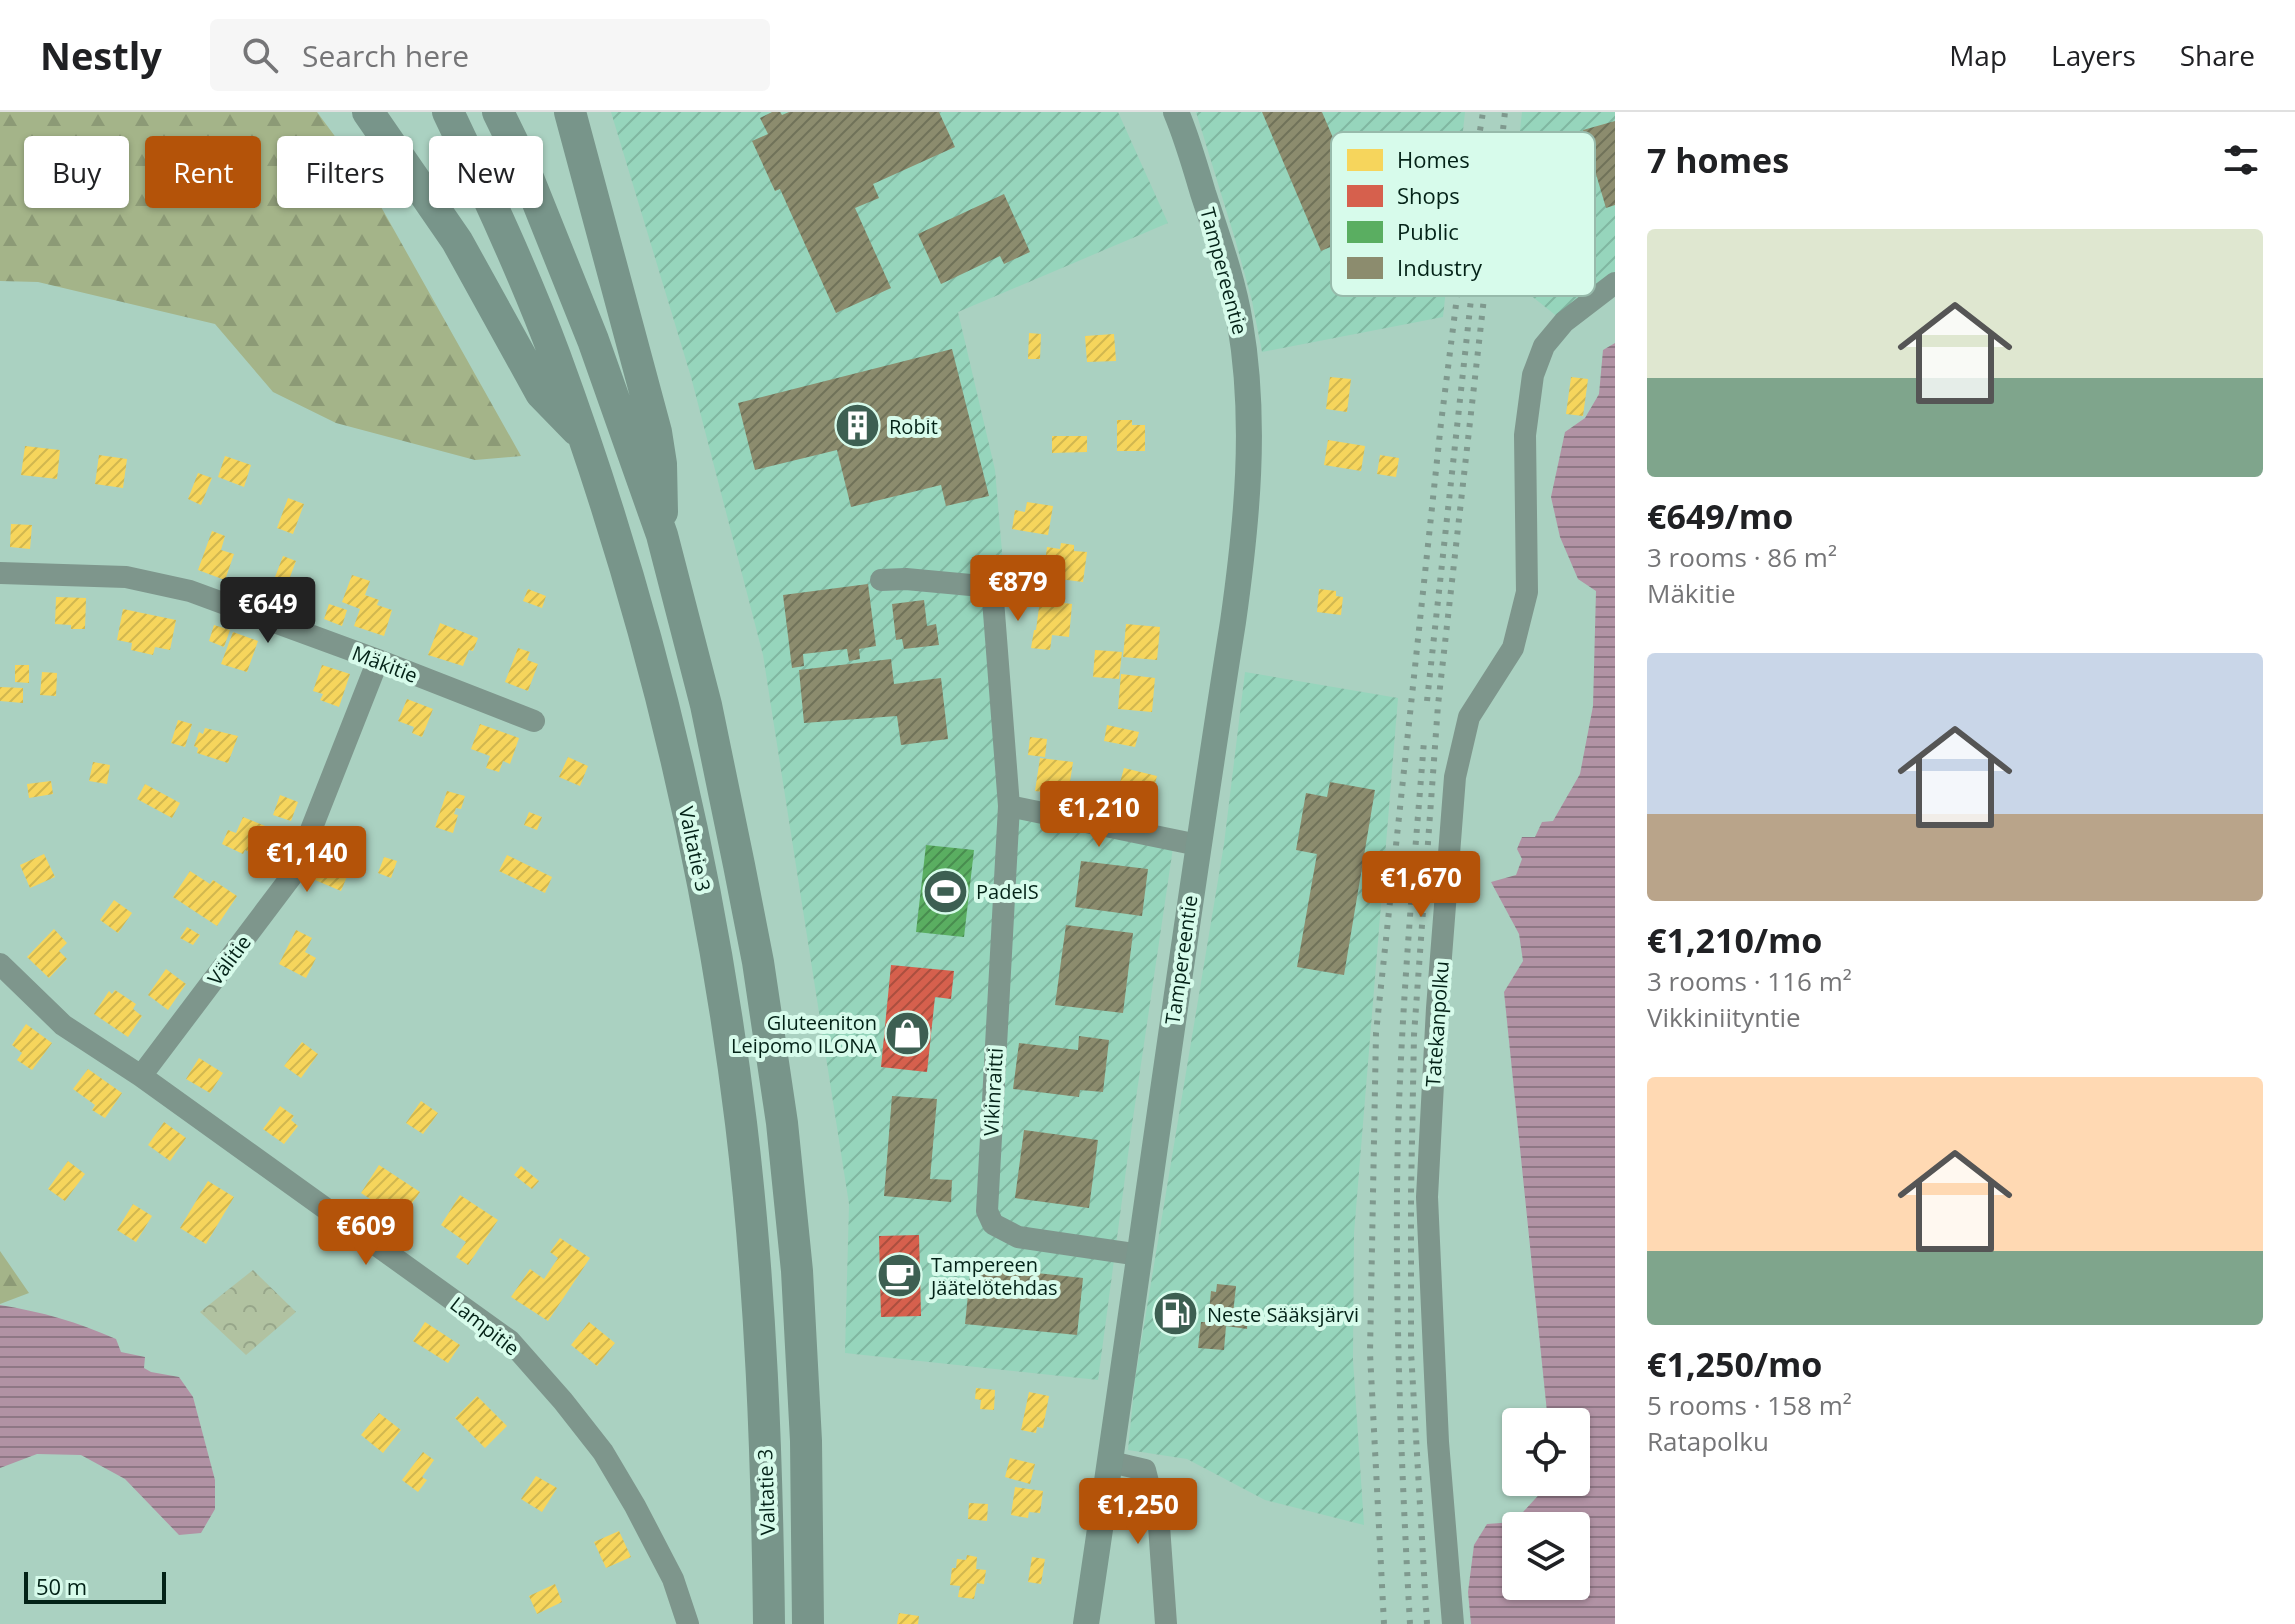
<!DOCTYPE html>
<html lang="en">
<head>
<meta charset="utf-8">
<style>
  :root { --surface:#fff; --page:#f6f6f6; --text:#202124; --muted:#757577; --line:#e0e0e0; --accent:#b45309 }
  body { margin:0; font-family:"Open Sans",sans-serif; background:var(--page); color:var(--text); height:100vh; display:flex; flex-direction:column; font-size:30px; white-space:nowrap }
  * { box-sizing:border-box; margin:0 }
  p { font-size:26px; color:var(--muted) }
  .icon { flex:none; width:44px; height:44px; fill:none; stroke:currentColor; stroke-width:2; stroke-linecap:round; stroke-linejoin:round }
  .map { position:relative; flex:1; overflow:hidden }
  .panel { display:flex; flex-direction:column; background:var(--surface); width:680px }
  .panel>* { flex:none }
  .banner { position:absolute; left:24px; top:24px; width:760px; height:72px; display:flex; gap:16px }
  .fabs { position:absolute; left:1502px; top:1296px; display:grid; gap:16px }
  .fabs a { display:grid; place-items:center; width:88px; height:88px; border-radius:8px; background:var(--surface); box-shadow:0 2px 6px #0004; font-size:40px }
  .scale { position:absolute; left:24px; bottom:20px; width:142px; box-sizing:border-box; padding-left:8px; border:4px solid #032217; border-top:0; font-size:22px; line-height:28px; white-space:nowrap; color:#032217; -webkit-text-stroke:6px #d7fbeb; paint-order:stroke }
  .price { position:absolute; translate:-50% -68px; padding:0 18px; border-radius:8px; background:var(--accent); color:#fff; font-size:26px; line-height:52px; filter:drop-shadow(0 2px 4px #0008) }
  .price::after { content:''; position:absolute; left:50%; top:48px; width:24px; height:18px; margin-left:-12px; background:inherit; clip-path:polygon(0 0,100% 0,50% 100%) }
  .price.selected { background:#222; color:#fff }
  ul { padding:0; list-style:none }
  li { display:grid; align-content:center; gap:16px; height:424px; padding:0 32px }
  li span { display:grid; place-items:center; height:248px; border-radius:8px; color:#555 }
  li>.icon { margin-inline-start:auto }
  span .icon { width:144px; height:144px; fill:#fffc; stroke-width:1 }
  li b { font-size:34px }
  h2 { display:flex; justify-content:space-between; align-items:center; height:96px; padding:0 32px; font-size:34px }
  .tag { padding:0 28px; border-radius:8px; background:var(--surface); box-shadow:0 2px 6px #0004; font-size:28px; line-height:72px }
  .tag.selected { background:var(--accent); color:#fff }
  header { display:flex; align-items:center; gap:48px; box-sizing:border-box; height:112px; padding:0 40px; background:var(--surface); border-bottom:2px solid var(--line) }
  header strong { font-size:38px }
  nav { display:flex; gap:44px; margin-inline-start:auto; font-size:28px }
  .search { width:560px; height:72px; background:var(--page); display:flex; align-items:center; gap:20px; box-sizing:border-box; padding:0 28px; border-radius:8px; color:var(--muted); font-size:30px }
  main { display:flex; flex:1; min-height:0 }
  .map>svg:first-child { display:block }
  .industrial { fill:url(#industrial-furrows) }
  .forest { fill:url(#forest-firs) }
  .park { fill:url(#park-crowns) }
  .water { fill:url(#water-rules); fill-rule:evenodd }
  .homes { fill:url(#homes-hatch) }
  .shops { fill:url(#shops-hatch) }
  .public { fill:url(#public-hatch) }
  .industry { fill:url(#industry-hatch) }
  .lines { fill:none; stroke-linecap:round; stroke-linejoin:round }
  .minor { stroke:#7e968c; stroke-width:22 }
  .major { stroke:#7b988d; stroke-width:26 }
  .highway { stroke:#78958a; stroke-width:32 }
  .rail { stroke:#7f998e; stroke-width:6; stroke-dasharray:4 8; stroke-linecap:butt }
  .labels { text-anchor:middle; dominant-baseline:central; stroke-width:8; stroke-linejoin:round; paint-order:stroke }
  .street-label { font-size:20px; fill:#032217; stroke:#d7fbeb }
  .poi-label { font-size:20px; fill:#032217; stroke:#d7fbeb; text-anchor:start }
  .key { fill:#d7fbeb; stroke:#97baab; stroke-width:2 }
  .key-label { font-size:22px; fill:#032217 }
</style>
</head>
<body>
<header>
<strong>Nestly</strong>
<div class="search"><svg class="icon" aria-label="search" viewBox="0 0 24 24"><circle cx="10" cy="10" r="6"/><path d="M15 15l6 6"/></svg>Search here</div>
<nav><a>Map</a><a>Layers</a><a>Share</a></nav>
</header>
<main>
<div class="map">
<svg width="1615" height="1512" viewBox="0 0 1615 1512">
  <defs>
    <pattern id="industrial-furrows" width="10" height="10" patternUnits="userSpaceOnUse" patternTransform="scale(2)"><rect width="10" height="10" fill="#96d5bc"/><path d="M-1 1l2-2M0 10L10 0M9 11l2-2" fill="none" stroke="#80b7a1"/></pattern>
    <pattern id="forest-firs" width="22" height="20" patternUnits="userSpaceOnUse" patternTransform="scale(2)"><rect width="22" height="20" fill="#a4b489"/><path d="M5 1l3.5 6h-7zM16 11l3.5 6h-7z" fill="#8c9a76"/></pattern>
    <pattern id="park-crowns" width="20" height="18" patternUnits="userSpaceOnUse" patternTransform="scale(2)"><rect width="20" height="18" fill="#b1c2a1"/><path d="M2 6a3 3 0 1 1 6 0M12 15a3 3 0 1 1 6 0" fill="none" stroke="#97a68a"/></pattern>
    <pattern id="water-rules" width="6" height="5" patternUnits="userSpaceOnUse" patternTransform="scale(2)"><rect width="6" height="5" fill="#b192a4"/><path d="M0 2.5h6" fill="none" stroke="#8e7785"/></pattern>
    <pattern id="homes-hatch" width="6" height="6" patternUnits="userSpaceOnUse" patternTransform="scale(2)"><rect width="6" height="6" fill="#f6d55c"/><path d="M-1 1l2-2M0 6l6-6M5 7l2-2" fill="none" stroke="#d1b74f"/></pattern>
    <pattern id="shops-hatch" width="6" height="6" patternUnits="userSpaceOnUse" patternTransform="scale(2)"><rect width="6" height="6" fill="#d6604d"/><path d="M-1 1l2-2M0 6l6-6M5 7l2-2" fill="none" stroke="#ab4f3f"/></pattern>
    <pattern id="public-hatch" width="6" height="6" patternUnits="userSpaceOnUse" patternTransform="scale(2)"><rect width="6" height="6" fill="#5aae61"/><path d="M-1 1l2-2M0 6l6-6M5 7l2-2" fill="none" stroke="#488d4f"/></pattern>
    <pattern id="industry-hatch" width="6" height="6" patternUnits="userSpaceOnUse" patternTransform="scale(2)"><rect width="6" height="6" fill="#8c8c6e"/><path d="M-1 1l2-2M0 6l6-6M5 7l2-2" fill="none" stroke="#707259"/></pattern>
  </defs>
  <rect width="100%" height="100%" fill="#aad1c1"/>
  <path class="industrial" d="M611,0H1118L1168,111L958,200L995,358L1005,475H992L1009,694L1174,729L1132,1013L1098,1268L845,1241L849,1092L763,543L691,265Z
    M1196,0H1465L1443,205L1262,240L1252,189L1235,127Z
    M1522,0H1615V171L1564,210L1504,162Z
    M1245,560L1398,586L1354,1121L1353,1248L1364,1413L1265,1388L1187,1347L1128,1338L1135,1267L1224,732Z"/>
  <path class="forest" d="M0,0H317L362,61L521,344L475,348L336,311L273,280L215,212L38,170L0,169Z
    M0,1139L29,1181L0,1192Z"/>
  <path class="park" d="M253,1158L296,1200L246,1243L200,1200Z"/>
  <path class="water" d="M1615,231V1512H1471L1468,1480L1474,1433L1487,1412L1514,1410L1545,1376L1546,1370H1576V1310H1548L1504,880L1523,849L1519,822L1491,770L1516,763L1522,747L1517,737L1522,725H1535L1542,710L1553,709L1580,662L1593,594L1596,479L1578,467L1560,425L1551,385L1565,320L1585,306L1599,282L1603,238ZM1516,1414H1576V1474H1516Z
    M0,1193C43,1200 77,1210 116,1227L121,1240L145,1245L144,1256L151,1260L179,1265L193,1285L215,1368V1397L201,1421L179,1423L125,1367L81,1343L37,1342L0,1356Z"/>
  <path class="homes" d="M1029,221L1041,222L1040,247H1028Z
    M1114,222L1116,249L1087,250L1085,224Z
    M1330,265L1351,267L1347,300L1326,297Z
    M1571,265L1588,267L1583,304L1566,302Z
    M1117,308H1132V313H1145V339H1117Z
    M1052,324H1087V340L1052,341Z
    M1328,328L1365,334L1361,359L1324,353Z
    M25,334L60,338L57,367L21,363Z
    M99,343L127,347L123,376L95,372Z
    M1380,343L1399,346L1396,365L1377,362Z
    M225,344L251,353L244,375L218,365Z
    M198,361L212,366L201,393L188,387Z
    M288,386L304,392L293,422L277,416Z
    M1027,390L1053,394L1048,423L1012,417L1015,398L1025,400Z
    M11,412L32,413L30,437L10,435Z
    M212,419L225,424L221,438L234,442L225,468L198,458Z
    M1061,431L1074,433V439L1087,440L1083,470L1043,465L1047,435L1060,437Z
    M283,444L296,449L290,465L301,469L293,490L269,481Z
    M352,463L370,469L365,483L379,488L377,493L392,498L384,524L354,514L360,497L342,490Z
    M528,477L546,484L542,496L523,489Z
    M1319,477L1336,479V484L1343,485L1341,503L1317,500Z
    M56,485L86,486L85,517H71V513L55,512Z
    M1040,488L1072,492L1069,525L1052,523L1050,538L1031,536L1034,518H1036Z
    M329,492L347,498L342,514L324,507Z
    M123,497L176,508L170,538L155,535L153,543L131,538L132,531L117,528Z
    M440,511L478,526L473,539L469,538L463,554L428,543Z
    M1126,512L1160,515L1157,548L1123,545Z
    M214,513L230,518L224,535L209,529Z
    M233,520L258,529L247,560L221,552Z
    M518,536L530,540L527,548L538,552L528,579L505,570Z
    M1095,538L1122,540L1119,567L1093,565Z
    M15,553H29V571L15,570Z
    M322,553L350,562L339,595L320,588L323,582L313,579Z
    M42,560L57,561L56,584L40,583Z
    M1121,562L1155,566L1152,600L1118,597Z
    M0,575L23,576V591L0,589Z
    M407,587L433,597L422,625L412,621L414,615L398,609Z
    M178,608L192,612L185,635L171,631Z
    M480,612L519,626L510,652L503,649L499,660L486,656L490,644L471,637Z
    M1107,613L1139,620L1135,635L1104,629Z
    M205,616L238,624L228,651L197,641L198,636L194,634L199,620L203,622Z
    M1030,625L1047,627L1045,645L1028,643Z
    M568,645L588,654L580,674L559,665Z
    M1040,646L1073,650L1068,683L1035,679Z
    M93,650L110,653L107,672L89,669Z
    M1124,656L1157,664L1152,683L1119,674Z
    M51,669L53,682L29,686L27,672Z
    M145,672L180,691L172,706L137,687Z
    M447,679L465,684L461,697L456,696L454,702L458,703L453,721L435,715Z
    M280,683L298,690L291,709L273,703Z
    M529,700L542,705L537,718L524,713Z
    M243,705L280,720L267,748L245,738L243,742L222,732L228,718L236,721Z
    M336,720L353,727L342,753L350,757L341,779L315,768Z
    M44,742L55,765L30,776L20,753Z
    M507,743L552,765L545,781L499,759Z
    M384,745L397,749L391,766L378,761Z
    M190,759L210,772L213,768L237,784L217,814L173,785Z
    M114,788L132,801L118,821L100,808Z
    M187,815L200,823L193,833L180,826Z
    M54,817L67,831L59,839L67,847L49,866L27,845Z
    M296,818L312,826L305,840L316,846L306,866L279,852Z
    M166,857L186,872L168,898L148,883Z
    M115,878L136,892L133,897L142,904L128,925L94,902L109,879L112,882Z
    M26,912L52,931L32,958L17,948L22,941L12,933Z
    M302,930L318,942L301,966L284,954Z
    M199,946L223,961L210,981L186,967Z
    M88,957L122,981L105,1006L92,998L95,993L73,977Z
    M421,989L438,1001L423,1022L406,1011Z
    M280,994L294,1004L291,1008L298,1014L284,1032L263,1017Z
    M164,1010L186,1026L170,1049L148,1033Z
    M68,1049L85,1062L65,1089L48,1077Z
    M379,1053L420,1080L401,1107L361,1081Z
    M521,1054L539,1069L532,1077L514,1063Z
    M208,1069L234,1085L206,1132L180,1116Z
    M460,1083L498,1108L468,1153L456,1145L466,1130L441,1113Z
    M133,1092L152,1104L136,1130L117,1118Z
    M560,1126L590,1146L548,1209L511,1185L530,1157L544,1167L558,1146L550,1140Z
    M425,1210L460,1233L448,1251L413,1229Z
    M589,1210L615,1231L597,1254L571,1233Z
    M976,1276L995,1278L994,1298L980,1297L981,1288L975,1287Z
    M1029,1280L1049,1284L1043,1316L1037,1315L1036,1321L1021,1318Z
    M477,1284L507,1314L485,1336L455,1306Z
    M379,1301L401,1318L383,1341L361,1323Z
    M423,1340L434,1348L422,1365L427,1368L418,1380L402,1368Z
    M1010,1346L1035,1352L1030,1372L1005,1365Z
    M536,1364L557,1376L542,1400L521,1387Z
    M1015,1375L1043,1379L1040,1401L1029,1400L1028,1406L1011,1403Z
    M969,1391L988,1392L987,1409L968,1407Z
    M619,1419L631,1445L606,1456L594,1430Z
    M967,1443L977,1445L976,1457L986,1458L984,1472L977,1471L974,1487L958,1485L960,1474L950,1473L952,1456H956L957,1447L966,1448Z
    M1032,1445L1045,1447L1041,1472L1028,1470Z
    M555,1472L562,1490L537,1502L529,1484Z
    M899,1501L919,1504L918,1512H897Z"/>
  <path class="shops" d="M891,853L954,859L951,887L935,885L927,960L881,955Z
    M919,1123L921,1204L881,1205L879,1124Z"/>
  <path class="public" d="M926,733L974,738L964,825L916,820Z"/>
  <path class="industry" d="M772,0H780L782,3L789,0H939L955,35L873,72L879,86L855,96L891,176L836,201L780,77L775,79L752,29L768,22L760,6Z
    M1262,0H1322L1372,117L1321,139Z
    M1615,9V93L1606,96L1583,18Z
    M1004,82L1030,140L1004,152L1000,144L941,172L918,122Z
    M952,237L989,384L946,394L941,373L851,395L837,338L755,358L738,291Z
    M868,472L876,534L859,537L860,547L849,549L847,537L803,542L804,554L792,556L783,483Z
    M924,488L927,514L936,512L939,533L904,537L902,527L896,528L892,492Z
    M891,547L894,572L941,566L948,627L901,633L897,604L804,611L799,558Z
    M1330,670L1375,678L1344,863L1297,855L1317,742L1296,738L1306,681L1327,685Z
    M1081,749L1148,757L1142,804L1075,795Z
    M1066,813L1133,821L1123,901L1055,893Z
    M1079,924L1109,928L1103,980L1080,978L1079,985L1013,977L1019,931L1078,938Z
    M892,984L937,987L930,1067L952,1068L951,1090L884,1084Z
    M1024,1018L1098,1028L1089,1096L1015,1086Z
    M971,1154L1083,1166L1077,1223L965,1212Z
    M1217,1172L1236,1174L1233,1202L1248,1204L1247,1217L1226,1214L1224,1238L1198,1236L1201,1210H1208L1211,1179L1216,1180Z"/>
  <g class="lines">
    <path class="minor" d="M0,461L126,465L190,479L378,548L534,609
      M881,468L906,467L992,475L1009,694L987,1099L993,1112L1018,1125L1140,1143
      M1009,694L1198,733
      M0,852L63,913L141,964L510,1229L563,1289L603,1340L635,1394L673,1467L688,1512
      M141,964L294,761L378,548
      M1111,1350L1145,1358L1159,1414L1166,1512
      M1453,1512L1438,1330L1427,1085L1437,896L1455,665L1469,605L1513,536L1527,480L1525,323L1533,263L1544,234L1564,210L1615,171"/>
    <path class="major" d="M1086,1512C1136,1178 1180,843 1233,510C1247,411 1257,310 1240,211C1233,167 1217,124 1203,81C1195,54 1187,26 1176,0"/>
    <path class="highway" d="M368,0L457,129L541,281L577,318
      M448,0C486,80 524,161 555,244C646,491 709,750 741,1011C761,1177 767,1345 769,1512
      M498,0L518,41L593,228L662,423L706,593L739,753L758,850L782,1011L797,1159L806,1329L808,1512
      M570,0L656,320L661,352L662,400"/>
    <path class="rail" d="M1427,589L1487,41
      M1384,1512L1370,1241L1376,921L1441,311L1471,74L1483,0
      M1410,1512C1402,1369 1396,1226 1397,1082C1398,931 1412,780 1424,629
      M1427,1512L1411,1240V1081L1414,923L1438,593L1505,0"/>
  </g>
  <defs>
    <symbol id="building-disc" viewBox="-11 -11 22 22"><circle r="9.5" fill="#3d5f52" stroke="#d7fbeb"/><path d="M-4-6H4V6H1V3H-1V6H-4ZM-2.5-4.3h1.7v1.8h-1.7ZM.8-4.3h1.7v1.8H.8ZM-2.5-1h1.7V.8h-1.7ZM.8-1h1.7V.8H.8Z" fill="#fff"/></symbol>
    <symbol id="stadium-disc" viewBox="-11 -11 22 22"><circle r="9.5" fill="#3d5f52" stroke="#d7fbeb"/><path d="M0-5a6.5 5 0 1 0 0 10a6.5 5 0 1 0 0-10ZM-3.5-1.8h7v3.6h-7Z" fill="#fff"/></symbol>
    <symbol id="shop-disc" viewBox="-11 -11 22 22"><circle r="9.5" fill="#3d5f52" stroke="#d7fbeb"/><path d="M-5-2.5h2.3a2.7 3.5 0 0 1 5.4 0H5L5.5 6h-11ZM-1.5-2.5h3a1.5 2.3 0 0 0-3 0Z" fill="#fff"/></symbol>
    <symbol id="cafe-disc" viewBox="-11 -11 22 22"><circle r="9.5" fill="#3d5f52" stroke="#d7fbeb"/><path d="M-5.5-4.5H6V0H3Q3 3.5 0 3.5H-2.5Q-5.5 3.5-5.5 0ZM3-3.2v2h1.7v-2ZM-6 4.5H4V6H-6Z" fill="#fff"/></symbol>
    <symbol id="fuel-disc" viewBox="-11 -11 22 22"><circle r="9.5" fill="#3d5f52" stroke="#d7fbeb"/><path d="M-5.5-6h7V0h2V4h1.3V-2.5L3-4.5l.8-.8L6-3V5H2.5V1h-1V6h-7ZM-4.2-4.7v3.2H.2V-4.7Z" fill="#fff"/></symbol>
  </defs>
  <g fill-rule="evenodd">
    <use href="#building-disc" x="832" y="288" width="51" height="51"/>
    <use href="#stadium-disc" x="920" y="754" width="51" height="51"/>
    <use href="#shop-disc" x="882" y="896" width="51" height="51"/>
    <use href="#cafe-disc" x="874" y="1138" width="51" height="51"/>
    <use href="#fuel-disc" x="1150" y="1176" width="51" height="51"/>
  </g>
  <g class="labels">
    <g class="street-label">
      <text transform="translate(1224 159) rotate(75)">Tampereentie</text>
      <text transform="translate(385 552) rotate(21)">Mäkitie</text>
      <text transform="translate(695 737) rotate(78)">Valtatie 3</text>
      <text transform="translate(229 848) rotate(-53)">Välitie</text>
      <text transform="translate(1181 848) rotate(-82)">Tampereentie</text>
      <text transform="translate(1437 912) rotate(-86)">Tatekanpolku</text>
      <text transform="translate(993 980) rotate(-87)">Vikinraitti</text>
      <text transform="translate(485 1214) rotate(38)">Lampitie</text>
      <text transform="translate(766 1380) rotate(-92)">Valtatie 3</text>
    </g>
    <g class="poi-label">
      <text x="889" y="314">Robit</text>
      <text x="976" y="779">PadelS</text>
      <text x="877" y="910" text-anchor="end">Gluteeniton<tspan x="877" dy="23">Leipomo ILONA</tspan></text>
      <text x="931" y="1152">Tampereen<tspan x="931" dy="23">Jäätelötehdas</tspan></text>
      <text x="1207" y="1202">Neste Sääksjärvi</text>
    </g>
  </g>
  <rect x="1331" y="20" width="264" height="164" rx="12" class="key"/>
  <rect x="1347" y="37" width="36" height="22" fill="#f6d55c"/>
  <rect x="1347" y="73" width="36" height="22" fill="#d6604d"/>
  <rect x="1347" y="109" width="36" height="22" fill="#5aae61"/>
  <rect x="1347" y="145" width="36" height="22" fill="#8c8c6e"/>
  <g class="key-label">
    <text x="1397" y="56">Homes</text>
    <text x="1397" y="92">Shops</text>
    <text x="1397" y="128">Public</text>
    <text x="1397" y="164">Industry</text>
  </g>
</svg>
<div class="fabs">
<a><svg class="icon" aria-label="locate" viewBox="0 0 24 24"><circle cx="12" cy="12" r="6"/><path d="M12 2v4M12 18v4M2 12h4M18 12h4"/></svg></a>
<a><svg class="icon" aria-label="layers" viewBox="0 0 24 24"><path d="M12 4l9 5-9 5-9-5zM3 14l9 5 9-5"/></svg></a>
</div>
<div class="scale">50 m</div>
<b class="price" style="left:1018px;top:511px">€879</b>
<b class="price selected" style="left:268px;top:533px">€649</b>
<b class="price" style="left:1099px;top:737px">€1,210</b>
<b class="price" style="left:307px;top:782px">€1,140</b>
<b class="price" style="left:1421px;top:807px">€1,670</b>
<b class="price" style="left:366px;top:1155px">€609</b>
<b class="price" style="left:1138px;top:1434px">€1,250</b>
<div class="banner">
<a class="tag">Buy</a>
<a class="tag selected">Rent</a>
<a class="tag">Filters</a>
<a class="tag">New</a>
</div>
</div>
<section class="panel">
<h2>7 homes<svg class="icon" aria-label="filters" viewBox="0 0 24 24"><path d="M4 7h16M4 17h16"/><circle cx="9" cy="7" r="2"/><circle cx="15" cy="17" r="2"/></svg></h2>
<ul>
<li><span style="background:linear-gradient(#dfe7d0 60%,#7fa58c 0)"><svg class="icon" aria-label="home" viewBox="0 0 24 24"><path d="M3 11l9-7 9 7M6 9v11h12V9"/></svg></span><div><b>€649/mo</b><p>3 rooms · 86 m²</p><p>Mäkitie</p></div></li>
<li><span style="background:linear-gradient(#c9d6e8 65%,#b9a48a 0)"><svg class="icon" aria-label="home" viewBox="0 0 24 24"><path d="M3 11l9-7 9 7M6 9v11h12V9"/></svg></span><div><b>€1,210/mo</b><p>3 rooms · 116 m²</p><p>Vikkiniityntie</p></div></li>
<li><span style="background:linear-gradient(#ffd9b3 70%,#7fa58c 0)"><svg class="icon" aria-label="home" viewBox="0 0 24 24"><path d="M3 11l9-7 9 7M6 9v11h12V9"/></svg></span><div><b>€1,250/mo</b><p>5 rooms · 158 m²</p><p>Ratapolku</p></div></li>
</ul>
</section>
</main>
</body>
</html>
